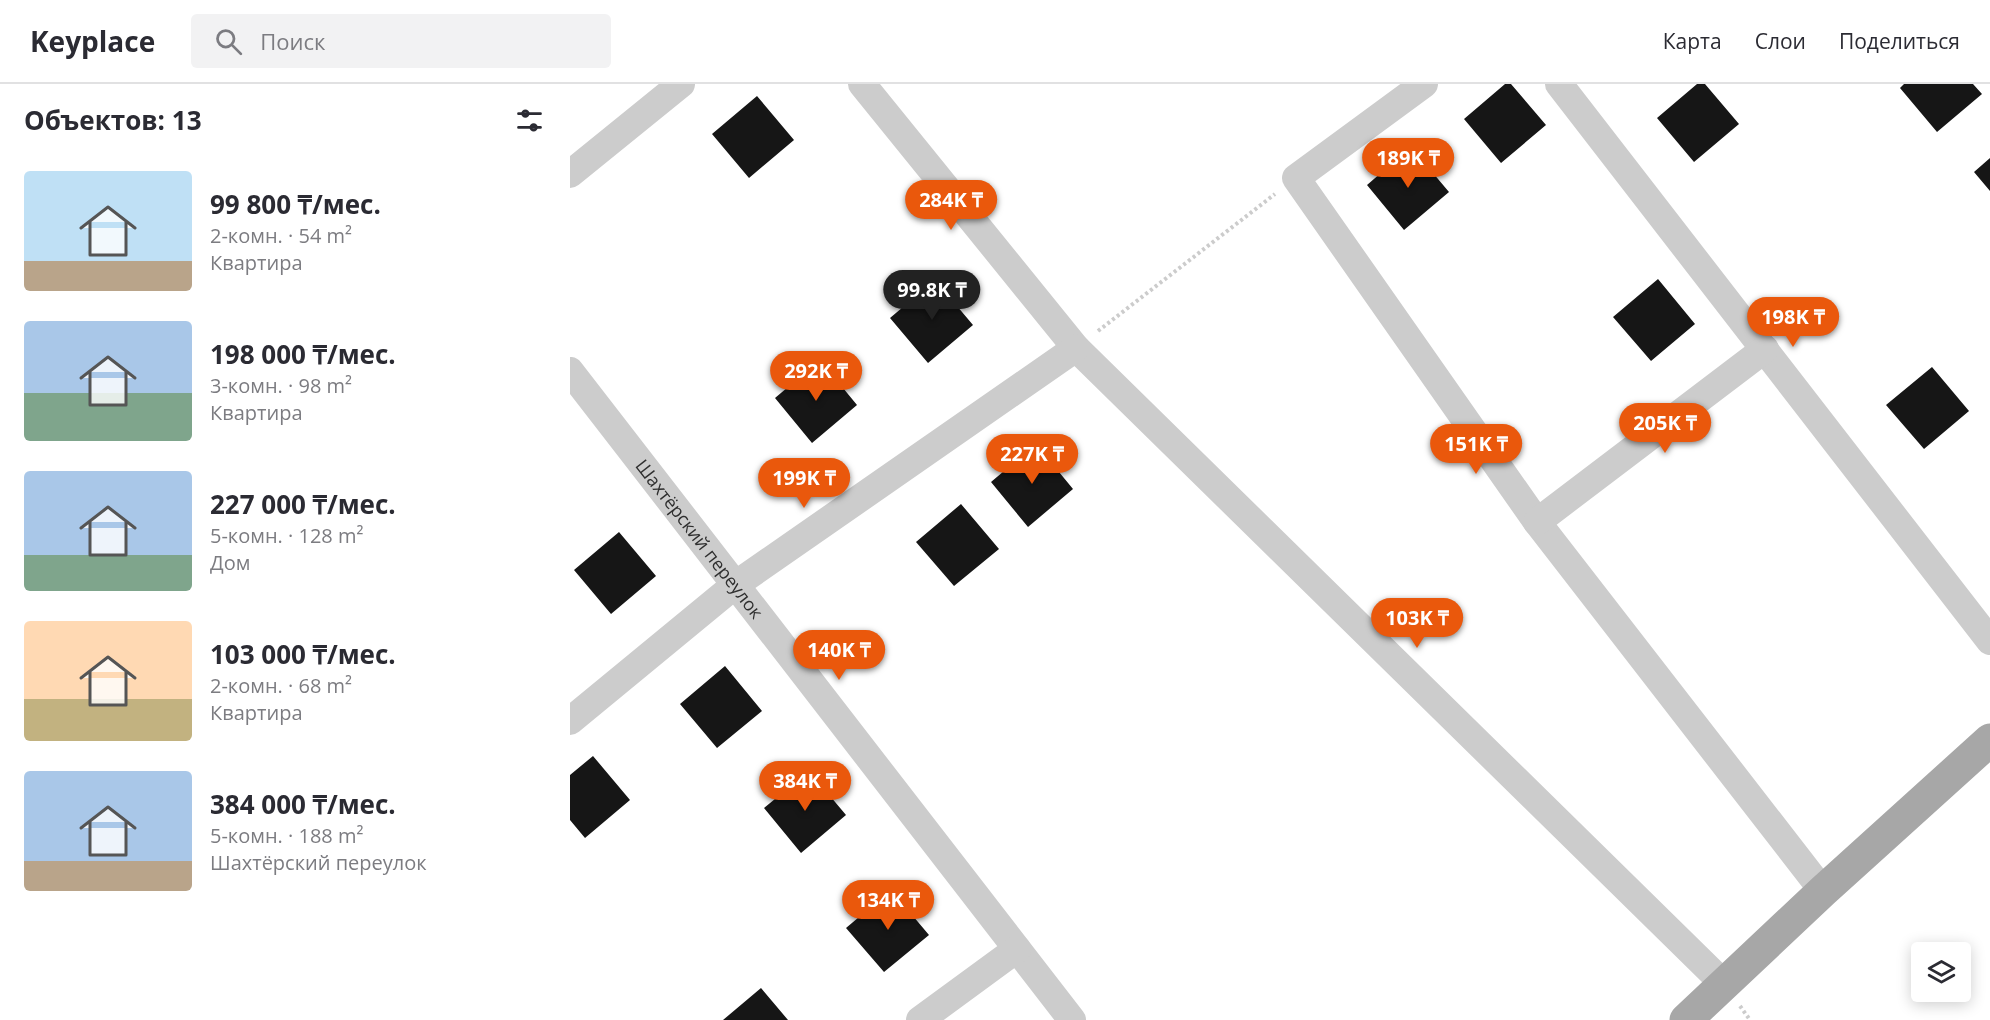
<!DOCTYPE html>
<html lang="ru">
<head>
<meta charset="utf-8">
<style>
  :root { --surface:#fff; --page:#f2f2f3; --text:#2b2b33; --muted:#7c7c81; --line:#e1e1e2; --accent:#ea580c }
  body { margin:0; font-family:"Open Sans",sans-serif; background:var(--page); color:var(--text); height:100vh; display:flex; flex-direction:column; font-size:22px; white-space:nowrap }
  * { box-sizing:border-box; margin:0 }
  p { font-size:20px; color:var(--muted) }
  .icon { flex:none; width:33px; height:33px; fill:none; stroke:currentColor; stroke-width:2; stroke-linecap:round; stroke-linejoin:round }
  .map { position:relative; flex:1; overflow:hidden }
  .panel { display:flex; flex-direction:column; background:var(--surface); width:570px }
  .panel>* { flex:none }
  .tools { position:absolute; left:1341px; top:858px; display:grid; gap:12px }
  .tools a { display:grid; place-items:center; width:60px; height:60px; border-radius:6px; background:var(--surface); box-shadow:0 3px 15px #0003; font-size:30px }
  .price { position:absolute; translate:-50% -51px; padding:0 14px; border-radius:21px; background:var(--accent); color:#fff; font-size:20px; line-height:39px; filter:drop-shadow(0 2px 3px #0008) }
  .price::after { content:''; position:absolute; left:50%; top:36px; width:18px; height:14px; margin-left:-9px; background:inherit; clip-path:polygon(0 0,100% 0,50% 100%) }
  .price.on { background:#222; color:#fff }
  ul { padding:0; list-style:none }
  li { display:flex; align-items:center; gap:18px; height:150px; padding:0 24px }
  li span { display:grid; place-items:center; flex:none; width:168px; height:120px; border-radius:6px; color:#555 }
  li>.icon { margin-inline-start:auto }
  span .icon { width:72px; height:72px; fill:#fffc; stroke-width:1 }
  li b { font-size:26px }
  h2 { display:flex; justify-content:space-between; align-items:center; height:72px; padding:0 24px; font-size:26px }
  header { display:flex; align-items:center; gap:36px; box-sizing:border-box; height:84px; padding:0 30px; background:var(--surface); border-bottom:2px solid var(--line) }
  header strong { font-size:28px }
  nav { display:flex; gap:33px; margin-inline-start:auto; font-size:21px }
  .search { width:420px; height:54px; background:var(--page); display:flex; align-items:center; gap:15px; box-sizing:border-box; padding:0 21px; border-radius:6px; color:var(--muted); font-size:22px }
  main { display:flex; flex:1; min-height:0 }
  .map>svg:first-child { display:block }
  .building { fill:#161616 }
  .lines { fill:none; stroke-linecap:round; stroke-linejoin:round }
  .path { stroke:#ccc; stroke-width:4; stroke-dasharray:3 3; stroke-linecap:butt }
  .street { stroke:#ccc; stroke-width:28 }
  .primary { stroke:#a7a7a7; stroke-width:33 }
  .labels { text-anchor:middle; dominant-baseline:central; stroke-width:6; stroke-linejoin:round; paint-order:stroke }
  .street-label { font-size:18px; fill:#2f2f2f; stroke:#fff }
</style>
</head>
<body>
<header>
<strong>Keyplace</strong>
<div class="search"><svg class="icon" aria-label="search" viewBox="0 0 24 24"><circle cx="10" cy="10" r="6"/><path d="M15 15l6 6"/></svg>Поиск</div>
<nav><a>Карта</a><a>Слои</a><a>Поделиться</a></nav>
</header>
<main>
<section class="panel">
<h2>Объектов: 13<svg class="icon" aria-label="filters" viewBox="0 0 24 24"><path d="M4 7h16M4 17h16"/><circle cx="9" cy="7" r="2"/><circle cx="15" cy="17" r="2"/></svg></h2>
<ul>
<li><span style="background:linear-gradient(#bfe0f5 75%,#b9a48a 0)"><svg class="icon" aria-label="home" viewBox="0 0 24 24"><path d="M3 11l9-7 9 7M6 9v11h12V9"/></svg></span><div><b>99 800 ₸/мес.</b><p>2-комн. · 54 m²</p><p>Квартира</p></div></li>
<li><span style="background:linear-gradient(#a9c7e8 60%,#7fa58c 0)"><svg class="icon" aria-label="home" viewBox="0 0 24 24"><path d="M3 11l9-7 9 7M6 9v11h12V9"/></svg></span><div><b>198 000 ₸/мес.</b><p>3-комн. · 98 m²</p><p>Квартира</p></div></li>
<li><span style="background:linear-gradient(#a9c7e8 70%,#7fa58c 0)"><svg class="icon" aria-label="home" viewBox="0 0 24 24"><path d="M3 11l9-7 9 7M6 9v11h12V9"/></svg></span><div><b>227 000 ₸/мес.</b><p>5-комн. · 128 m²</p><p>Дом</p></div></li>
<li><span style="background:linear-gradient(#ffd9b3 65%,#c2b280 0)"><svg class="icon" aria-label="home" viewBox="0 0 24 24"><path d="M3 11l9-7 9 7M6 9v11h12V9"/></svg></span><div><b>103 000 ₸/мес.</b><p>2-комн. · 68 m²</p><p>Квартира</p></div></li>
<li><span style="background:linear-gradient(#a9c7e8 75%,#b9a48a 0)"><svg class="icon" aria-label="home" viewBox="0 0 24 24"><path d="M3 11l9-7 9 7M6 9v11h12V9"/></svg></span><div><b>384 000 ₸/мес.</b><p>5-комн. · 188 m²</p><p>Шахтёрский переулок</p></div></li>
</ul>
</section>
<div class="map">
<svg width="1420" height="936" viewBox="0 0 1420 936">
  <rect width="100%" height="100%" fill="#fff"/>
  <path class="building" d="M935,0H941L976,41L931,79L894,35Z
    M1127,0H1135L1169,40L1124,78L1087,34Z
    M1334,0H1403L1412,10L1367,48L1330,4Z
    M187,12L224,56L179,94L142,50Z
    M841,63L879,108L834,146L797,101Z
    M1420,74V107L1404,88Z
    M1088,195L1125,240L1081,277L1043,233Z
    M365,196L403,241L358,279L320,234Z
    M250,276L287,321L242,359L205,314Z
    M1362,283L1399,327L1354,365L1316,321Z
    M466,360L503,405L458,443L421,398Z
    M391,420L429,465L384,502L346,458Z
    M49,448L86,492L41,530L4,486Z
    M155,582L192,627L147,664L110,620Z
    M23,672L60,716L15,754L0,736V691Z
    M239,687L276,731L231,769L194,724Z
    M321,806L359,851L314,888L276,844Z
    M191,904L218,936H153Z"/>
  <g class="lines">
    <path class="path" d="M528,247L705,110
      M1170,922L1180,936"/>
    <g class="street">
      <path d="M292,0L506,264L1154,900"/>
      <path d="M854,0L726,94L967,438L1253,807"/>
      <path d="M989,0L1420,557"/>
      <path d="M0,90L111,0"/>
      <path id="s1" d="M0,287L502,936"/>
      <path d="M967,438L1195,265"/>
      <path d="M0,637L165,501L506,264"/>
      <path d="M350,936L447,865"/>
    </g>
    <path class="primary" d="M1116,936L1253,807L1420,656"/>
  </g>
  <g class="labels">
    <g class="street-label">
      <text stroke="none"><textPath href="#s1" startOffset="212">Шахтёрский переулок</textPath></text>
    </g>
  </g>
</svg>
<div class="tools">
<a><svg class="icon" aria-label="layers" viewBox="0 0 24 24"><path d="M12 4l9 5-9 5-9-5zM3 14l9 5 9-5"/></svg></a>
</div>
<b class="price" style="left:838px;top:105px">189K ₸</b>
<b class="price" style="left:381px;top:147px">284K ₸</b>
<b class="price on" style="left:362px;top:237px">99.8K ₸</b>
<b class="price" style="left:1223px;top:264px">198K ₸</b>
<b class="price" style="left:246px;top:318px">292K ₸</b>
<b class="price" style="left:1095px;top:370px">205K ₸</b>
<b class="price" style="left:906px;top:391px">151K ₸</b>
<b class="price" style="left:462px;top:401px">227K ₸</b>
<b class="price" style="left:234px;top:425px">199K ₸</b>
<b class="price" style="left:847px;top:565px">103K ₸</b>
<b class="price" style="left:269px;top:597px">140K ₸</b>
<b class="price" style="left:235px;top:728px">384K ₸</b>
<b class="price" style="left:318px;top:847px">134K ₸</b>
</div>
</main>
</body>
</html>
